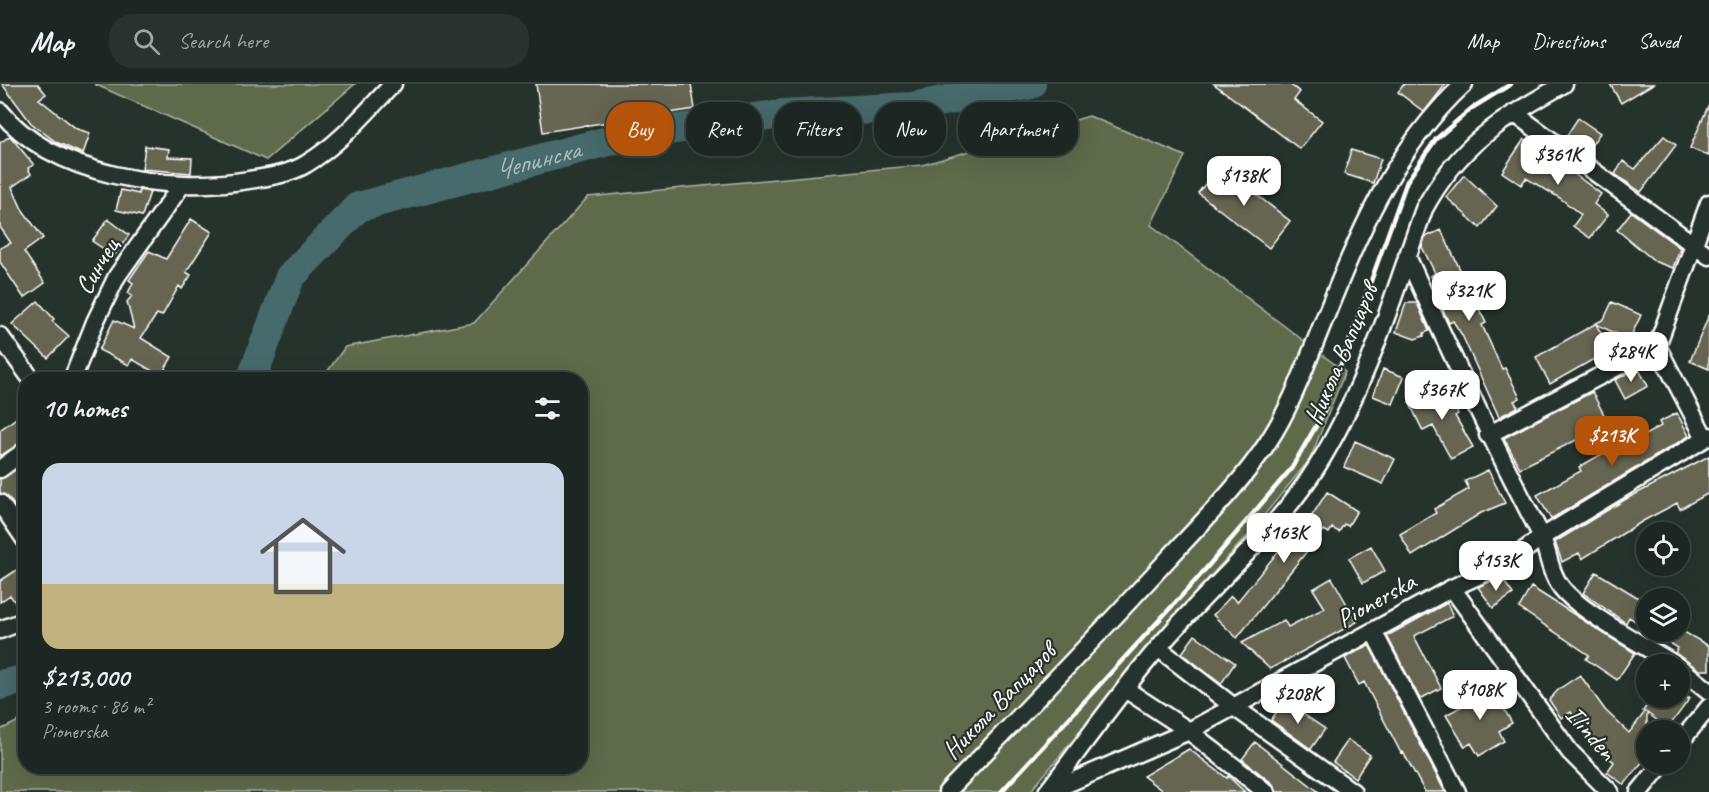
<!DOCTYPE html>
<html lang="en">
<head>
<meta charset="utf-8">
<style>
  :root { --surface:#1c2622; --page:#29322f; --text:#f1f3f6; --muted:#a0a5a5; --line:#3a4340; --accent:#b45309 }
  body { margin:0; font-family:Caveat,sans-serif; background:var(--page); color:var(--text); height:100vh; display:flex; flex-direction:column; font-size:22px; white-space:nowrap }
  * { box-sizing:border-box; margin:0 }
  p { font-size:20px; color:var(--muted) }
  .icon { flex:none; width:33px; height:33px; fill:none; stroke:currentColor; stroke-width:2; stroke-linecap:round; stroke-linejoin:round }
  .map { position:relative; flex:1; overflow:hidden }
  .sheet { position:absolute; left:18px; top:288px; width:570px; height:402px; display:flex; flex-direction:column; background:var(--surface); border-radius:24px; box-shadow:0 6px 24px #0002,0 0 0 2px var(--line) }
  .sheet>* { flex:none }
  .banner { position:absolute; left:606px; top:18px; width:570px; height:54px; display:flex; gap:12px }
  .tools { position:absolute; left:1636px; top:438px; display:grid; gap:12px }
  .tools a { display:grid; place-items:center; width:54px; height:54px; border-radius:50%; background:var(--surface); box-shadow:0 6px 24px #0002,0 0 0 2px var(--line); font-size:30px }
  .price { position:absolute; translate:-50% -51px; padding:0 14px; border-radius:12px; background:#fff; color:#222; font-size:20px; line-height:39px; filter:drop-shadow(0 2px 3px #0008) }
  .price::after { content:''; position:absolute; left:50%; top:36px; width:18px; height:14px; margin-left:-9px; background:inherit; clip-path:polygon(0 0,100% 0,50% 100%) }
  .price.selected { background:var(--accent); color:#fff }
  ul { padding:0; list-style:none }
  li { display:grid; align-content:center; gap:12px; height:318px; padding:0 24px }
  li+li { border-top:2px solid var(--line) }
  li span { display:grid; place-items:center; height:186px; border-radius:18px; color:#555 }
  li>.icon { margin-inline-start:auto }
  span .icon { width:108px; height:108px; fill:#fffc; stroke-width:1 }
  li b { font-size:26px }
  h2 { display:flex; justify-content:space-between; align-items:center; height:72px; padding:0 24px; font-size:26px }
  .pill { padding:0 21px; border-radius:24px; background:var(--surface); box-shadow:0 6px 24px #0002,0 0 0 2px var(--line); font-size:21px; line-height:54px }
  .pill.selected { background:var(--accent); color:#fff }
  header { display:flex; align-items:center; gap:36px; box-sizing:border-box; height:84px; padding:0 30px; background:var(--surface); border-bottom:2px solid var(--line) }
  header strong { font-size:28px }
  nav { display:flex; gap:33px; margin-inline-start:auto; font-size:21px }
  .search { width:420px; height:54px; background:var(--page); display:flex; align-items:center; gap:15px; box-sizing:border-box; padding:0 21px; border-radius:24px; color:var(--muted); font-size:22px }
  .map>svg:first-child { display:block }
  .green { fill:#5e6a4b; stroke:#aeb4a5; stroke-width:1.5 }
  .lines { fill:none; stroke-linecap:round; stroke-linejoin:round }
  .river { stroke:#476a6d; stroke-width:30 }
  .building { fill:#666551; stroke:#fff; stroke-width:1.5 }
  .minor-casing { stroke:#fff; stroke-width:21 }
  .minor { stroke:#26332d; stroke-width:16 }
  .rail { stroke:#fff; stroke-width:4.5 }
  .labels { text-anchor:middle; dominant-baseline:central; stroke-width:4.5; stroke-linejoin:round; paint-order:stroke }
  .street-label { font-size:26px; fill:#fff; stroke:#26332d }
  .water-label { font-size:27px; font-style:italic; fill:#acbcbd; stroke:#26332d }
</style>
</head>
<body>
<header>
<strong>Map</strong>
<div class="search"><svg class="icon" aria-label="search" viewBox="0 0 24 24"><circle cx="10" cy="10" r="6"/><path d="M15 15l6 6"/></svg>Search here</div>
<nav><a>Map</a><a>Directions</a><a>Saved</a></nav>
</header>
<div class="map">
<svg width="1709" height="708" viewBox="0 0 1709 708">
  <rect width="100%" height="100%" fill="#26332d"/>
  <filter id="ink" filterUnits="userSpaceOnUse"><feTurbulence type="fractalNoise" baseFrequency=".0167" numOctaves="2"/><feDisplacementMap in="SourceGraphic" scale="12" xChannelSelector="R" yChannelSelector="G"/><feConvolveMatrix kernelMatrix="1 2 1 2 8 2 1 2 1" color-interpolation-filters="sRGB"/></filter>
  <g filter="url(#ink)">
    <path class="green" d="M94,0H355L266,76Z
      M1089,32L1185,72L1151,141L1345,288L1310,375L1248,451L1183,522L1030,708H0V646L25,634L26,682H580V296L322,295L345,263L474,239L588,113L922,81Z"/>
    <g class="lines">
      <g class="river">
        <path id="s1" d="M251,296L290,193L358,123L627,52L782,30L912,23L1031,0"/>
        <path d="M0,601L26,595"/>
      </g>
    </g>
    <path class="building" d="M2,0H38L46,10L39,15L77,45L90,49L83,70L56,58L31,39Z
      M536,0H691L695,25L543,48Z
      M1214,0H1289L1300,8L1294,16L1322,37L1300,65Z
      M1404,0H1446L1424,28L1398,8Z
      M1610,0H1653L1621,19Z
      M1709,20V72L1690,64Z
      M1578,34L1600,49L1586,69L1565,54Z
      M10,52L34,81L28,84L31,90L12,103L22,125L43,154L24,168L45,199L24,214L0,178V164L11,159L0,143V59Z
      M1664,52L1676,61L1641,108L1615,90L1623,77L1635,85Z
      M1524,55L1543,68L1537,77L1560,92L1565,83L1601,110L1594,120L1608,131L1590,154L1573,142L1581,131L1560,114L1526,94L1521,101L1502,88Z
      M145,62L169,65L168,73L192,74L191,89L142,85Z
      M1351,66L1381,75L1373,99L1344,90Z
      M1220,82L1290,137L1269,164L1198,109Z
      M1464,91L1497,122L1480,144L1446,113Z
      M121,106L139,110V106L150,108L142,132L116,126Z
      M1631,128L1680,164L1673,184L1656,178L1617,146Z
      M108,135L129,151L114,172L92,157Z
      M191,135L212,148L186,188L191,191L182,205L179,202L162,232L157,230L141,254L172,273L161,292L132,275L129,281L99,266L114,236L134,245L127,218L132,212L128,209L133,199L129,196L149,167L166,175Z
      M1441,146L1486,239L1482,241L1502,285L1505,284L1520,314L1514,317L1518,323L1499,333L1462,251L1453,237L1449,239L1440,219H1444L1431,192L1435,189L1422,163L1425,153Z
      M38,217L54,235L52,237L69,252L48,274L12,240Z
      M1612,218L1641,231L1629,256L1596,240L1610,266L1550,300L1536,273L1604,235Z
      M1406,219H1417L1429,247L1424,249V252L1415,255L1396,248Z
      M1709,231V285L1690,277Z
      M1638,284L1648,302L1625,315L1615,296Z
      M1383,285L1404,293L1393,320L1373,312Z
      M1444,302L1458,330L1455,332L1473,363L1451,375L1433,342L1423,347L1409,318Z
      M1592,308L1609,340L1520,384L1504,354Z
      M26,327V356L0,372V346Z
      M1677,329L1689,352L1551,435L1537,411L1581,387L1579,383L1616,362L1618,366L1661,342L1659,338Z
      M1355,357L1395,375L1383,400L1344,383Z
      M1709,372V409L1680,425L1677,419L1643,437L1582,475L1579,469L1562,478L1555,458L1626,415Z
      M26,379V429L22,432L8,413L0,409V395Z
      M1488,386L1505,419L1481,429L1412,472L1400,450L1436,429L1434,425L1469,405L1465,397Z
      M1327,408L1357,427L1348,442L1344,440L1339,448L1332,444L1329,449L1324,446L1237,554L1213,531L1231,512L1237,518L1294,448L1299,452Z
      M1371,462L1385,487L1363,499L1349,474Z
      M26,480V526L21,527L10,511L0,518V497Z
      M1596,488L1647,519V544L1629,533L1626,539L1583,509Z
      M1501,493L1513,510L1493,524L1478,503Z
      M1332,494L1357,538L1270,585L1242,559L1284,536L1288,543L1325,524L1313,505Z
      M1531,503L1635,569L1617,596L1586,575L1589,571L1519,524Z
      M1447,519L1453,532L1414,552L1441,604L1420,615L1387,552Z
      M1652,548H1684L1709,562V586H1700L1675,569L1678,564Z
      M1195,551L1235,579L1221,600L1182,569Z
      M1369,561L1445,708H1425L1403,668L1401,669L1364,598L1359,601L1345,574Z
      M1580,591L1605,626L1629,649L1645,628L1643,627L1652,614H1690L1668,644L1647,629V672L1624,701L1607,688L1614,678L1590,659L1571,628L1561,634L1549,616L1559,605Z
      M1492,604L1512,639L1499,647L1504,657L1479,672L1471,659L1465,663L1446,631L1464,621L1461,615L1472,609L1475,614Z
      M1284,617L1325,645L1311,665L1271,636Z
      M1348,656L1370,671L1355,694L1333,678Z
      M1255,658L1319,708H1277L1273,700L1242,675Z
      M1189,665L1227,694L1228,692L1245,708H1164L1143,692Z"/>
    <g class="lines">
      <defs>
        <path id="minor" d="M0,27C54,93 170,109 249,96C268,93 290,90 306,80C340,60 366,28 393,0
          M1514,29L1709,172
          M1407,172C1449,266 1492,358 1540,449C1549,467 1548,486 1561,503C1580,528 1645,562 1674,580
          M0,252L32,296
          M1657,262L1705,354
          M72,296L95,238L117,192L181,102
          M1488,351L1657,262L1709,119
          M0,385L26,366
          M0,419L26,457
          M1452,504L1570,668L1610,708
          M0,546L26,536
          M1373,547L1457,708
          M1158,564L1234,623L1353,708
          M1680,584L1709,607
          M1125,605L1189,647L1266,708
          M1680,658L1709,623
          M947,708C1021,631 1096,554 1168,475C1203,437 1240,401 1268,358C1289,326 1302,291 1316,256C1354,162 1388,70 1464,0
          M1047,708C1084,660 1118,610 1158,564C1209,503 1273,451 1316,384C1366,305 1393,212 1424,125C1460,59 1501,36 1564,0
          M1048,708L1189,647L1452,504L1508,478L1542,453L1709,352
          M1639,708L1662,680"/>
      </defs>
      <use href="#minor" class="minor-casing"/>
      <use href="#minor" class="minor"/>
      <path class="rail" d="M1001,708L1197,495L1291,385L1323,330L1407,97L1436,55L1472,24L1511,0"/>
    </g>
  </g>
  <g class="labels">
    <g class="street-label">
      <text transform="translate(97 182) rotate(-59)">Синчец</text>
      <text transform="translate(1341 270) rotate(-67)">Никола Вапцаров</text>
      <text transform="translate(1376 516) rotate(-29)">Pionerska</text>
      <text transform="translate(999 617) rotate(-46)">Никола Вапцаров</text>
      <text transform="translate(1591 649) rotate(49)">Ilinden</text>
    </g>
    <g class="water-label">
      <text stroke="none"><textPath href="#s1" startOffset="393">Чепинска</textPath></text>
    </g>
  </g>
</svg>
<div class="tools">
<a><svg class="icon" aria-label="locate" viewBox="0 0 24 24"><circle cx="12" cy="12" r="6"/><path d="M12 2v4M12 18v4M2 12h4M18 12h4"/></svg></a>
<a><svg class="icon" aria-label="layers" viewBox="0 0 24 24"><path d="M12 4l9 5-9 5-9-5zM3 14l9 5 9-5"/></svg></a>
<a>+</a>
<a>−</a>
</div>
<b class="price" style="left:1558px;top:102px">$361K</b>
<b class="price" style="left:1244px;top:123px">$138K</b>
<b class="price" style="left:1469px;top:238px">$321K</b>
<b class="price" style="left:1631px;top:299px">$284K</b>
<b class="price" style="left:1442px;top:337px">$367K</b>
<b class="price selected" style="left:1612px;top:383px">$213K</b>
<b class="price" style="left:1284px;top:480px">$163K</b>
<b class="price" style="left:1496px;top:508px">$153K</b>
<b class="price" style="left:1480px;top:637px">$108K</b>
<b class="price" style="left:1298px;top:641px">$208K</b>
<div class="banner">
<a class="pill selected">Buy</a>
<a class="pill">Rent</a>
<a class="pill">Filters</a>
<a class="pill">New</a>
<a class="pill">Apartment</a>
</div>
<section class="sheet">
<h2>10 homes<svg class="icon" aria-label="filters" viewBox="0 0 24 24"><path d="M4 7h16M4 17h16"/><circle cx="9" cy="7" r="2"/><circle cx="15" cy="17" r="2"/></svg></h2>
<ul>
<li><span style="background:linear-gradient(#c9d6e8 65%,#c2b280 0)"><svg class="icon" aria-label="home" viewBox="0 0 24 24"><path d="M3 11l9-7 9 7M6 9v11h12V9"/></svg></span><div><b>$213,000</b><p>3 rooms · 86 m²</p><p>Pionerska</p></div></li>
</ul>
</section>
</div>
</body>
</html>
